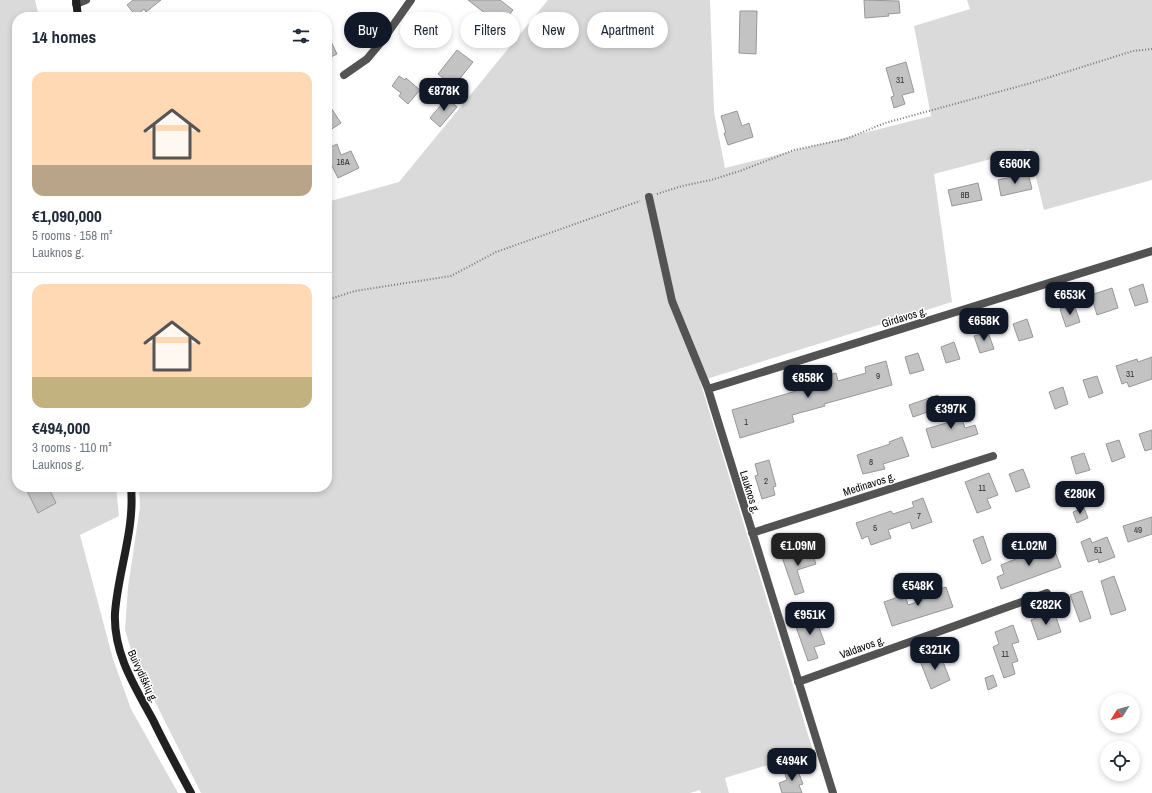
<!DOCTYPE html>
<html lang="en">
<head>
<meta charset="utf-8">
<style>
  :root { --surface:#fff; --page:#f2f2f3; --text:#1f2937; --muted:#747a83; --line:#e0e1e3; --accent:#111827 }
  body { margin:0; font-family:"Archivo Narrow",sans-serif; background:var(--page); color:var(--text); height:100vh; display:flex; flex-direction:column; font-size:15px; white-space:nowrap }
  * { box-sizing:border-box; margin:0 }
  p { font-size:13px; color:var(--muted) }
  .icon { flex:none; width:22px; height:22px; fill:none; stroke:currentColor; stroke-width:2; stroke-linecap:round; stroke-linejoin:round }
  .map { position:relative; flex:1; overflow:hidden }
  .side { position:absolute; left:12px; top:12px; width:320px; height:480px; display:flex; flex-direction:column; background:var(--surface); border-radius:16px; box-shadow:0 2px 6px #0003 }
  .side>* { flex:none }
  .guide { position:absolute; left:344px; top:12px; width:380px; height:36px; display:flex; gap:8px }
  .needle { width:26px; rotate:233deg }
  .tools { position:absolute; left:1100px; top:693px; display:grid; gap:8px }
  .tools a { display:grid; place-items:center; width:40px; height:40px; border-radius:50%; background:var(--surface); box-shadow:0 2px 6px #0003; font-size:20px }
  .price { position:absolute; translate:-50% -34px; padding:0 9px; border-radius:8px; background:var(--accent); color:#fff; font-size:13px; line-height:26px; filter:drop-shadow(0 1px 2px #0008) }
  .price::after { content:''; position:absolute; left:50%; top:24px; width:12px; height:9px; margin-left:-6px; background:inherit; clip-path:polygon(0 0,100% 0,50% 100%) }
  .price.current { background:#222; color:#fff }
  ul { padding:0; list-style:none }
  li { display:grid; align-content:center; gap:8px; height:212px; padding:0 20px }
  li+li { border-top:1px solid var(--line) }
  li span { display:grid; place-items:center; height:124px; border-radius:12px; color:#555 }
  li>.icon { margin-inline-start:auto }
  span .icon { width:72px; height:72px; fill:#fffc; stroke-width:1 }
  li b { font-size:17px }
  h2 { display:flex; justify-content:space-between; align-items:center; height:48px; padding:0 20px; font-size:17px }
  .tag { padding:0 14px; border-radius:18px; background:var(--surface); box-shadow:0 2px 6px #0003; font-size:14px; line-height:36px }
  .tag.current { background:var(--accent); color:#fff }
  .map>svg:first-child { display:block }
  .green { fill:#dadada }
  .building { fill:#c3c3c3; stroke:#979797 }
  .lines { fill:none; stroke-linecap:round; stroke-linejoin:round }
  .path { stroke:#757575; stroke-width:2; stroke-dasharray:1 2; stroke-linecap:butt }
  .street { stroke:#535353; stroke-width:8 }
  .secondary { stroke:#202020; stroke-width:8 }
  .labels { text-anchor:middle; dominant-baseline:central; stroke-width:3; stroke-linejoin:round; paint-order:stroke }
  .number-label { font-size:9px; fill:#313131 }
  .street-label { font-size:11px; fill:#000; stroke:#fff }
</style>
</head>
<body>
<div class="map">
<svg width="1152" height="793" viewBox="0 0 1152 793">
  <rect width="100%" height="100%" fill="#fff"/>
  <path class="green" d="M0,0H35L39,17H17V487H116L119,516L80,535L113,659L131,709L178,793H0Z
    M548,0H710L714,112L725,168L931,116L914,26L970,9L967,0H1152V180L1044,210L1029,149L934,174L952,302L700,381L813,751L725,778L729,793H701L700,790L690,793H201L134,660L125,630L128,587L140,507L139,487H327V202L399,182Z"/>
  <path class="building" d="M133,0H161L146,12L144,9L136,16L127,5Z
    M468,0H500L513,10L495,33L480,22L486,14Z
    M864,0L899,1L900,13L888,14L889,16L865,18Z
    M740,11H757L756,54L739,53Z
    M327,33L337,54L327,59Z
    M457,50L473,62L454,86L438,74Z
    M906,62L914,92L902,95L905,104L894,108L891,97L894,96L886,68Z
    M399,76L405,80L406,78L420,90L408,104L399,96L401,93L392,86Z
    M447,98L457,107L440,127L430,118Z
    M327,102L341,123L327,132Z
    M737,111L742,126L749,123L753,137L728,145L724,133H726L721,116Z
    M337,144L341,155L351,151L359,168L338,178L327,156V149Z
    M1028,173L1032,189L1001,196L998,180Z
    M978,183L982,200L952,206L948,190Z
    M1143,284L1148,302L1135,306L1129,289Z
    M1112,288L1118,308L1097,315L1091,295Z
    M1074,304L1080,322L1066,327L1060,309Z
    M1027,319L1033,337L1019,341L1013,324Z
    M988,332L994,349L980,353L974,336Z
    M954,342L960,359L946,363L941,347Z
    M918,353L924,370L910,374L905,357Z
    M1152,357V379L1129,387L1127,382L1122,384L1116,366L1137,359L1138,362Z
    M886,361L892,385L824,404L825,406L792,415L794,422L740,438L732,410L796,391L795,385L836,373L838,381L866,373L865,367Z
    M1097,376L1103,393L1089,398L1083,380Z
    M1063,387L1068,404L1055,409L1049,392Z
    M938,395L942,407L913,417L909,405Z
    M957,404L965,428L975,425L978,434L932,448L926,429L953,421L948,406Z
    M1152,430V449L1145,451L1139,434Z
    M902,437L909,456L883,464L885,469L863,474L857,455L890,444L889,442Z
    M1119,440L1125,457L1112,462L1106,444Z
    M1084,453L1090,470L1076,474L1071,457Z
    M769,460L776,486L773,487L775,495L762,499L755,476L758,475L755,464Z
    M1023,469L1030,487L1016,492L1009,474Z
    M989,473L998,495L987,499L991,508L977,513L965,482Z
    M25,487H48L56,503L38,513Z
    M923,498L932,522L912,529L910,522L888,530L891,538L871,545L868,536L862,539L856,523L891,511L893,514L914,507L912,502Z
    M1084,508L1088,518L1077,523L1073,512Z
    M1152,517V534L1128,542L1123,526Z
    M983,536L991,560L982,564L973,540Z
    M1107,537L1115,557L1099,563L1098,559L1088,562L1081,542L1090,538L1092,543Z
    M1052,544L1061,567L1001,589L997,577L1004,574L1001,565Z
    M810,548L816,564L797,570L804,592L795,595L782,557Z
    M1114,576L1126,610L1111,615L1101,581Z
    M946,587L953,607L892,626L884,602L898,597L899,600L906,598L908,605L926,599L924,594Z
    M1082,591L1091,618L1080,622L1070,595Z
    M1054,611L1061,632L1038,640L1031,620Z
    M814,614L825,644L814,647L818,658L808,661L794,621Z
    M1013,625L1019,642L1012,644L1018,661L1012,663L1015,674L1004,678L993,647L999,644L995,632Z
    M940,654L950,680L931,689L920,661Z
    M993,675L997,686L988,690L985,678Z
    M796,766L803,784L799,785L802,793H782L779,783L787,780L784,771Z"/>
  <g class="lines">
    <path class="path" d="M657,194L682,186L711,180L740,171L794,150L846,139L885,123L1031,83L1133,51L1152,49
      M327,300L355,291L451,276L496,252L640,201"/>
    <path class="street" d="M76,4L86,0
      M344,75L367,59L382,41L411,0
      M649,197L672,301L708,389L833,793
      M708,389L1152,251
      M752,533L993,456
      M798,682L1047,593"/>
    <path class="secondary" d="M76,0L78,17
      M131,487C135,530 118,571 115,613C113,653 135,687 153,720C165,745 178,769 191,793"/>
  </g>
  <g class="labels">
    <g class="number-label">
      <text x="900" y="80">31</text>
      <text x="343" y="162">16A</text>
      <text x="965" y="195">8B</text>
      <text x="1130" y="374">31</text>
      <text x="878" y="376">9</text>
      <text x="746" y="422">1</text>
      <text x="871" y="462">8</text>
      <text x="766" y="481">2</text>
      <text x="982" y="488">11</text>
      <text x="919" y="516">7</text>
      <text x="875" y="528">5</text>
      <text x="1138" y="530">49</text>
      <text x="1098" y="550">51</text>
      <text x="1005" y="654">11</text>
    </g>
    <g class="street-label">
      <text transform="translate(904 317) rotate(-17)">Girdavos g.</text>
      <text transform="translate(869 484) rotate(-18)">Medinavos g.</text>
      <text transform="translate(750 492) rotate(73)">Lauknos g.</text>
      <text transform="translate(862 647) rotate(-20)">Valdavos g.</text>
      <text transform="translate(143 676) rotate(65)">Buivydiškių g.</text>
    </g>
  </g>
</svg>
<div class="tools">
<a><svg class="needle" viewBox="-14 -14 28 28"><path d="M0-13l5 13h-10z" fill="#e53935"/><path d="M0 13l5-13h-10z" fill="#747a83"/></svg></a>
<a><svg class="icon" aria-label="locate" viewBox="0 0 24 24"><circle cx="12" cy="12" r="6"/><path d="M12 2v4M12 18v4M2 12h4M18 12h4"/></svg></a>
</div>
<b class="price" style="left:444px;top:112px">€878K</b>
<b class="price" style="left:1015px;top:185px">€560K</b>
<b class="price" style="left:1070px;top:316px">€653K</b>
<b class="price" style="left:984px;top:342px">€658K</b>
<b class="price" style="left:808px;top:399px">€858K</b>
<b class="price" style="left:951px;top:430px">€397K</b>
<b class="price" style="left:1080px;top:515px">€280K</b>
<b class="price current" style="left:798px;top:567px">€1.09M</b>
<b class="price" style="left:1029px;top:567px">€1.02M</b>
<b class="price" style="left:918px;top:607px">€548K</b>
<b class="price" style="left:1046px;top:626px">€282K</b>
<b class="price" style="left:810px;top:636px">€951K</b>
<b class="price" style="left:935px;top:671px">€321K</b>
<b class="price" style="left:792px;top:782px">€494K</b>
<div class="guide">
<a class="tag current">Buy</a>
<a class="tag">Rent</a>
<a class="tag">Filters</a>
<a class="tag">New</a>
<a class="tag">Apartment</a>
</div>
<section class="side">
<h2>14 homes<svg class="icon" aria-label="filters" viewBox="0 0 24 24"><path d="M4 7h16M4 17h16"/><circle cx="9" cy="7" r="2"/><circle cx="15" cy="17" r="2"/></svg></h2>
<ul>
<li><span style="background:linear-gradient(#ffd9b3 75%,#b9a48a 0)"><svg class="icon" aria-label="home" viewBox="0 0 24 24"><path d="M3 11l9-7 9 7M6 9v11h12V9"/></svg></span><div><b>€1,090,000</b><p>5 rooms · 158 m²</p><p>Lauknos g.</p></div></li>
<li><span style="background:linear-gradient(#ffd9b3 75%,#c2b280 0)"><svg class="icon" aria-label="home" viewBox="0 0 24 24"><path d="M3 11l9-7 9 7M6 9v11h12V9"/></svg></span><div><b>€494,000</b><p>3 rooms · 110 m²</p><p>Lauknos g.</p></div></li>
</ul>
</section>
</div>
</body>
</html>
